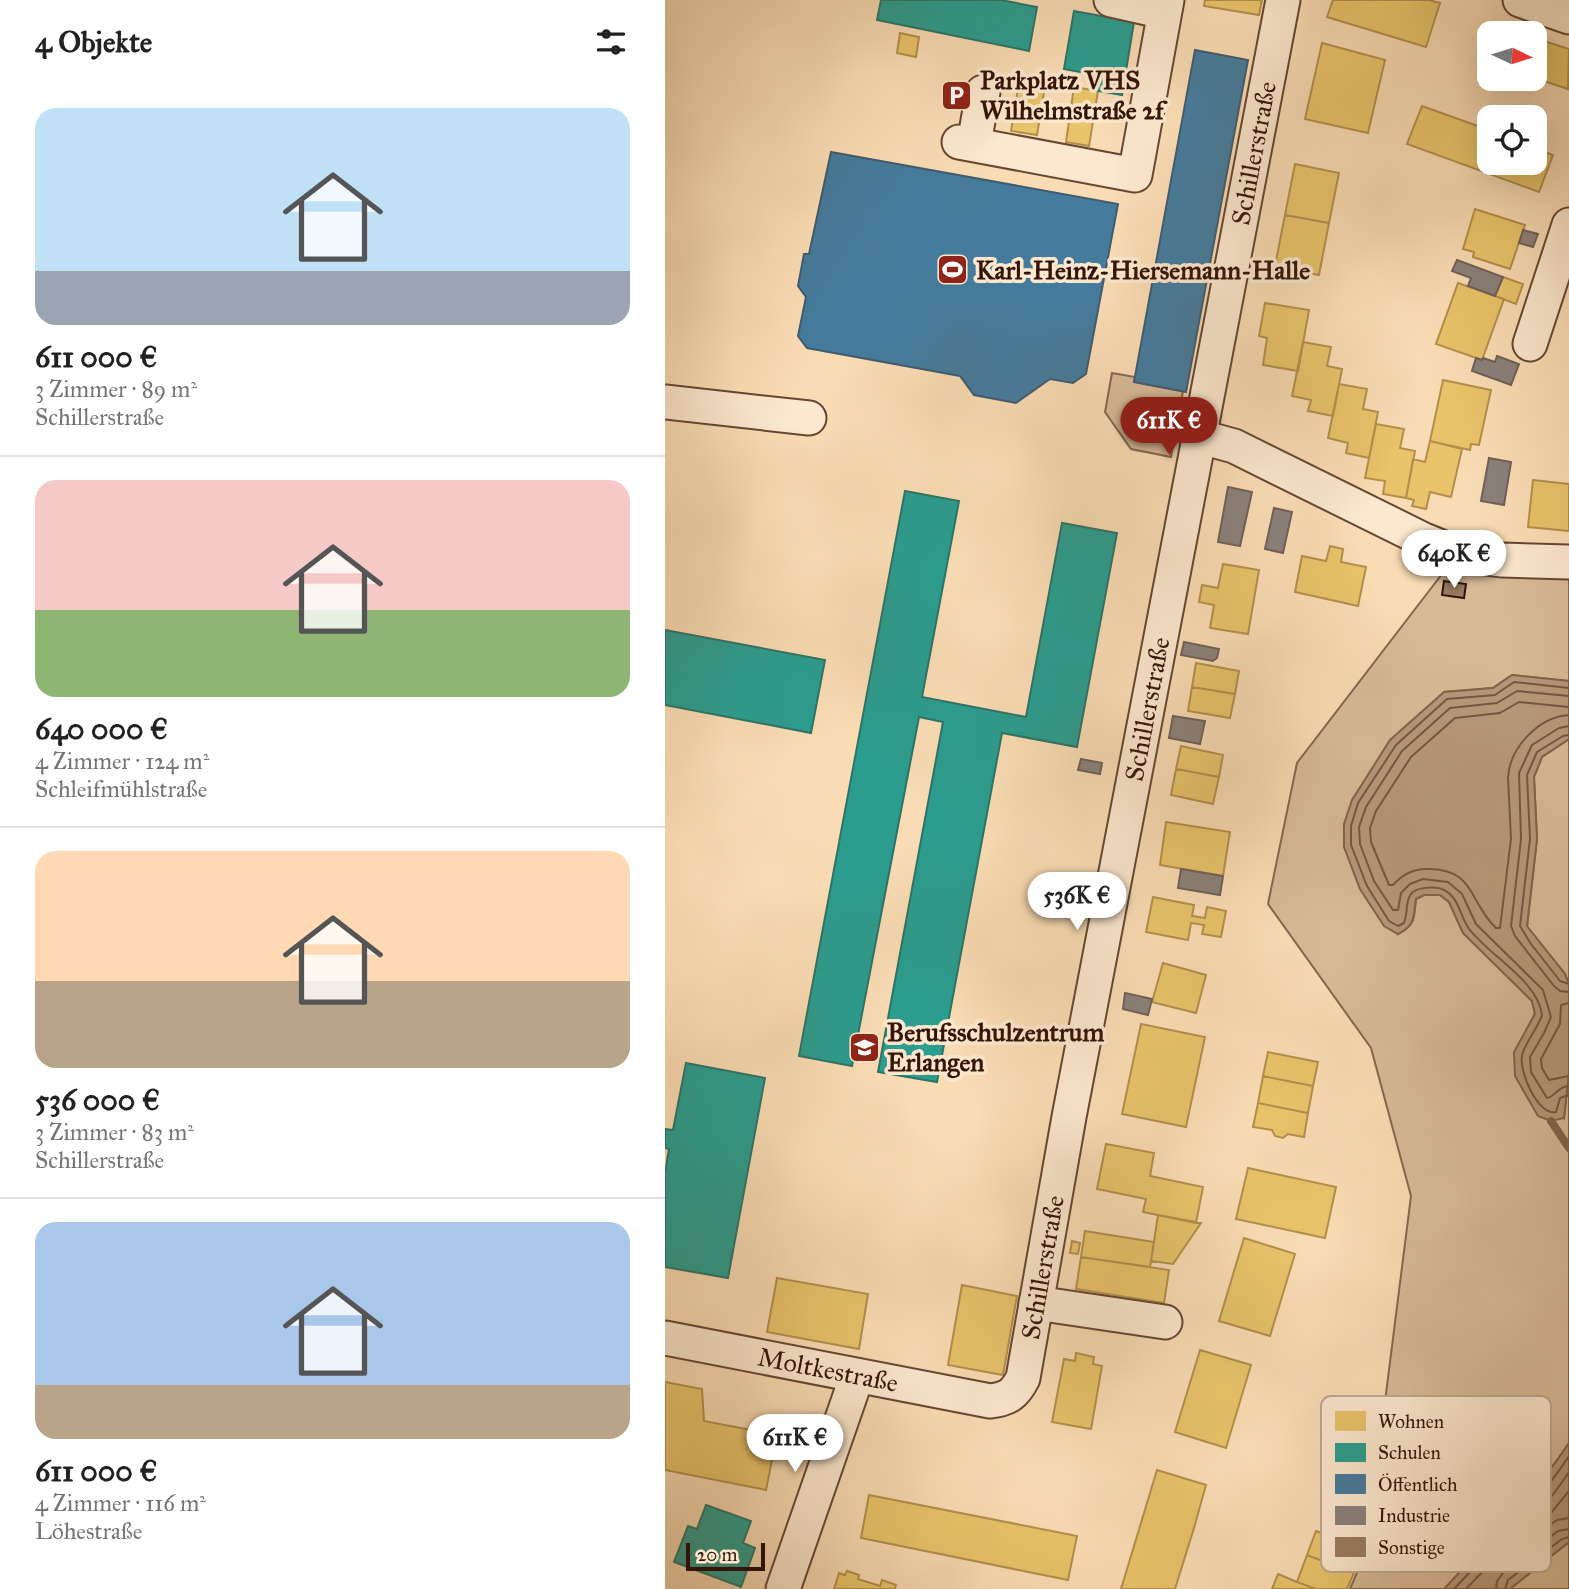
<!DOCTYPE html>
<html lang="de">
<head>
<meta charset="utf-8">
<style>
  :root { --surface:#fff; --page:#f6f6f6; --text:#222; --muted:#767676; --line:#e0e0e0; --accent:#8f2418 }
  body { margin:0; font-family:"IM FELL Great Primer",serif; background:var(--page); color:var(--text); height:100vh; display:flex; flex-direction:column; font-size:26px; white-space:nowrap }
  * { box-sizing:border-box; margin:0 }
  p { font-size:23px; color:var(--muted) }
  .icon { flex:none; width:38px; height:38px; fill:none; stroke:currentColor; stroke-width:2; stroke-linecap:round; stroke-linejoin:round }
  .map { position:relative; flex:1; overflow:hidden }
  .side { display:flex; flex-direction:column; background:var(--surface); width:665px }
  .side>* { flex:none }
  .needle { width:46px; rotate:94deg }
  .buttons { position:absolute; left:812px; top:21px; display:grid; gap:14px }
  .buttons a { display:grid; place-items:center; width:70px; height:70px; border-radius:14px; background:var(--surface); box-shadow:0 7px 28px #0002; font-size:35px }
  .scale { position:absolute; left:21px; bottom:18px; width:79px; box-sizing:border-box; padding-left:7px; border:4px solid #341408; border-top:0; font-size:19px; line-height:24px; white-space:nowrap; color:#341408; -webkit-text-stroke:5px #fce8ce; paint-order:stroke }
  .price { position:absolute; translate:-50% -60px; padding:0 16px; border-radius:24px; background:#fff; color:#222; font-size:23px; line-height:46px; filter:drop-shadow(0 2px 4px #0008) }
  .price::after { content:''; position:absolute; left:50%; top:42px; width:21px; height:16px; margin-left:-10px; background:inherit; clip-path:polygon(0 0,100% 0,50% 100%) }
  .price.active { background:var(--accent); color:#fff }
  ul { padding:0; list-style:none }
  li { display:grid; align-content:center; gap:14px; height:371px; padding:0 35px }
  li+li { border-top:2px solid var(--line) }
  li span { display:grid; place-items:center; height:217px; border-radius:21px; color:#555 }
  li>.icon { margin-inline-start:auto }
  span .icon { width:126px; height:126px; fill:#fffc; stroke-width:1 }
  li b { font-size:30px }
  h2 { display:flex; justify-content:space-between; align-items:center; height:84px; padding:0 35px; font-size:30px }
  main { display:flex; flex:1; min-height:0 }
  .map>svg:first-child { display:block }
  .green { fill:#d8ba97; stroke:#866750; stroke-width:2 }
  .water { fill:#b7987a; stroke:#83634c; stroke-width:2 }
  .homes { fill:#e9c46a; stroke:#b38f4d; stroke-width:2 }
  .schools { fill:#2a9d8f; stroke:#2d7466; stroke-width:2 }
  .public { fill:#457b9d; stroke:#405c70; stroke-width:2 }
  .industry { fill:#8a817c; stroke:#706059; stroke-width:2 }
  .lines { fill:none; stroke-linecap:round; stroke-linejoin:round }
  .shore { stroke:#765641; stroke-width:2 }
  .stream { stroke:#83634c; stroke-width:8 }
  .building { fill:#9b7c61; stroke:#341408; stroke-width:2 }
  .minor-casing { stroke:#664633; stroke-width:37 }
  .minor { stroke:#fce8ce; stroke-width:33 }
  .labels { text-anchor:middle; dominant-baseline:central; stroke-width:7; stroke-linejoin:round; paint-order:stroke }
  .poi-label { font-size:26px; font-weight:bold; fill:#341408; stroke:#fce8ce; text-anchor:start }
  .street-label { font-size:26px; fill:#341408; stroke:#fce8ce }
  .key { fill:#fce8ce; stroke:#c0a893; stroke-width:2 }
  .key-label { font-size:19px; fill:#341408 }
</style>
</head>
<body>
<main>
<section class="side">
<h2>4 Objekte<svg class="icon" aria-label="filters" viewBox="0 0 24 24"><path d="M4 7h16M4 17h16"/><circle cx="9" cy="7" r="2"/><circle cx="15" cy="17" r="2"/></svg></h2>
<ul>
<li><span style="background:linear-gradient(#bfe0f5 75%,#9aa5b1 0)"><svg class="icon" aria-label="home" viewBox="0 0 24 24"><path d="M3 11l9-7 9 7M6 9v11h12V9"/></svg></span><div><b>611 000 €</b><p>3 Zimmer · 89 m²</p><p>Schillerstraße</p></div></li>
<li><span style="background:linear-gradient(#f6c9c9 60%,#8fb573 0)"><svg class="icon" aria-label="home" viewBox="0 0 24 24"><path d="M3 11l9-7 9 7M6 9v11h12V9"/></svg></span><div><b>640 000 €</b><p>4 Zimmer · 124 m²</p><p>Schleifmühlstraße</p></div></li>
<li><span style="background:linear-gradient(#ffd9b3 60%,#b9a48a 0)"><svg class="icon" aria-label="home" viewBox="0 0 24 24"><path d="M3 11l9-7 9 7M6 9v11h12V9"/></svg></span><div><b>536 000 €</b><p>3 Zimmer · 83 m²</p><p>Schillerstraße</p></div></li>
<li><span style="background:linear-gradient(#a9c7e8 75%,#b9a48a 0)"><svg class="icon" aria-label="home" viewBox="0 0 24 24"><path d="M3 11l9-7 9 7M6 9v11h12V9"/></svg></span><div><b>611 000 €</b><p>4 Zimmer · 116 m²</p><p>Löhestraße</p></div></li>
</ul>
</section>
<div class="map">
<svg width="904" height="1589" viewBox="0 0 904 1589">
  <rect width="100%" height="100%" fill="#fadcb4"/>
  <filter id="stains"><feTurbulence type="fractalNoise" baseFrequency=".00286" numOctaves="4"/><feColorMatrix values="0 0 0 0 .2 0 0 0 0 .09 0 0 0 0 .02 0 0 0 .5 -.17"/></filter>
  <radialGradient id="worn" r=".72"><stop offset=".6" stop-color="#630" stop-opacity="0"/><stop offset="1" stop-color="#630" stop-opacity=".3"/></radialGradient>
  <path class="green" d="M447,373L470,377L469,382L518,391L506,457L466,449L440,412Z
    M787,561L904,566V681L847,675L828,688L779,692L733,934C751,925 749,917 751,899L759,895H775L784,902L798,933L867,1001L870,1014L850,1052L899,1118L904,1073V1443C868,1497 823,1542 779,1589H685L701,1552L746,1196L706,1048L603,904L632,763Z
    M904,739V985L900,974L862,927L872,839L869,777L877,757Z
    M904,1542V1589H845L847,1586Z"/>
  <path class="water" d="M847,675L904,681V739L877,757L869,777L872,839L862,926L900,974L904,985V1073L899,1118L886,1121L873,1116L850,1076L849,1052L870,1014L867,1001L798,933L784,902L775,895H759L751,899C748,917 751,925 733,934L719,926L695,889L679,847V824L687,800L725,740L779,692L828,688Z
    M904,1443V1542L845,1589H779C823,1542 868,1497 904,1443Z"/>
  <path class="homes" d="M540,0H597L594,15L539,6Z
    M668,0H764L775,3L761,47L662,17Z
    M235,33L254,37L251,57L232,53Z
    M870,38L904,49L903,89L870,78Z
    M657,43L720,60L703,133L640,119Z
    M354,82L380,86L372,135L346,131Z
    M409,87L433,91L424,146L401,142Z
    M757,106L824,130V163H870V148L888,155L874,192L742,144Z
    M630,164L674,173L664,223L620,215Z
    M810,209L860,225L845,269L808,257L809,252L798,249Z
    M620,215L664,223L654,275L610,266Z
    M838,277L858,284L851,304L830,296Z
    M793,283L839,299L817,360L771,344Z
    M600,303L644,310L633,371L598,365L602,338L594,336Z
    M638,342L666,347L662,366L677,369L668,416L643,411L646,400L627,396Z
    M778,380L826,390L814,445L806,444L805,450L765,441Z
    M674,384L702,389L698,409L713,412L704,458L681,453L683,443L663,438Z
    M711,424L739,429L735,448L750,451L741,498L718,494L720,481L700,478Z
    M765,441L797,449L786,497L765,492L761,509L747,506L749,500L741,498L748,459L760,462Z
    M868,480L904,484V531L863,527Z
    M665,546L678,549L676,562L701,567L693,606L630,592L637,556L661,561Z
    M558,564L594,570L583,634L545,628L549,605L534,602L537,585L553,588Z
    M531,663L574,671L570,694L527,687Z
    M527,687L570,694L565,718L523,711Z
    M516,746L558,755L554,777L511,769Z
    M511,769L554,777L548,804L506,795Z
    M501,822L565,832L558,876L495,865Z
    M488,897L529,905L527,916L540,918L542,907L561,911L556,937L537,934L539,925L526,923L523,940L481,932Z
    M498,963L541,975L531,1013L487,1002Z
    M476,1024L540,1037L521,1127L457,1114Z
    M603,1052L653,1062L648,1086L598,1076Z
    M598,1076L648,1086L643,1113L593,1103Z
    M593,1103L643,1113L639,1137L623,1134L618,1138L610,1136L607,1130L588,1127Z
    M441,1144L489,1153L485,1176L538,1187L531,1223L478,1212L481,1199L432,1189Z
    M583,1168L671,1187L660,1238L571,1219Z
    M493,1215L536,1223L508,1264L486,1261Z
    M420,1231L489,1242L485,1267L416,1257Z
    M579,1238L630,1254L605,1336L554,1321Z
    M407,1241L415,1243L413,1254L405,1253Z
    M416,1257L504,1270L499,1303L411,1289Z
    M112,1278L203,1294L194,1349L102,1332Z
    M297,1285L352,1296L338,1375L283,1365Z
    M535,1350L586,1365L561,1448L510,1432Z
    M411,1353L429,1357L428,1364L437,1366L426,1429L387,1422L399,1359L410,1361Z
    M0,1382L37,1389L39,1421L112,1435L101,1490L0,1470Z
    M492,1470L541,1485L529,1528L510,1589H456Z
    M204,1495L412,1536L403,1580L196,1538Z
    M651,1531L698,1549L689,1573L642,1555Z
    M642,1555L689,1573L682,1589H651L632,1582Z
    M182,1571L194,1575L193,1579L215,1586L217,1580L231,1585L230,1589H169L174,1573L180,1575Z
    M613,1574L632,1582L651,1589H607Z"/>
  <path class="schools" d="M216,0H336L372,7L364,51L212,20Z
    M409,11L469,22L457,95L428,90L431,75L399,69Z
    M240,491L294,501L257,697L361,717L397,523L452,533L412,747L337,733L272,1082L213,1072L278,722L254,717L187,1066L134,1056Z
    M0,630L160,660L146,733L0,705Z
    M21,1063L100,1078L63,1278L0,1267V1173L4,1149L0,1148V1129L8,1130Z
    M41,1505L86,1521L78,1543L90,1548L76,1587L9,1562L23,1526L32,1529Z"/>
  <path class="public" d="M530,50L583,60L521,392L469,382Z
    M166,152L453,204L421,374L408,383L385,379L351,403L309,395L295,376L142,348L133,336L141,297L133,286L139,254H144Z"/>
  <path class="industry" d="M858,230L873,234L868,247L854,243Z
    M792,260L838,277L830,296L803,286L806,278L787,271Z
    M832,356L854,364L846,385L807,371L811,358L817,360L818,358L830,362Z
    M824,458L846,462L839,505L816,501Z
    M563,487L587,492L575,546L553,542Z
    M609,508L627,512L618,553L600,549Z
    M519,642L554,649L552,658L548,661L516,655Z
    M508,716L540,721L535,744L504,738Z
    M416,759L437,763L435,774L413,770Z
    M516,869L558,876L555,895L513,888Z
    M460,993L487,999L483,1015L458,1009Z"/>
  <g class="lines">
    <path class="shore" d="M904,688L849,682L830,695L782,699L731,745L693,803L686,826V845L702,886L724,921L733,926L739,923C743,914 740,898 748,892C755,887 772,886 779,890C795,898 795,918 805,930C826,957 873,981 877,1015C873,1028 859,1044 857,1056C854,1072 873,1116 891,1112L895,1098L904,1095
      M904,696L852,691L832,703L785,708L737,751L701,807L694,827L695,844L709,881L728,910H733L736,893L745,884L758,879L783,882L797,894L811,924L878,990L886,1017L879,1033L865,1057L866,1072L882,1098C890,1097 893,1086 904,1086
      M904,707L854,702L835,713L790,718L746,757L711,811L705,828L706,842L724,885H728C737,875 748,869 761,869C811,868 803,902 831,928H835L846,839L843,777C845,748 873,717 904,715
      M904,726L894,728L867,745L854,773L856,839L846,926L850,936L889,986L895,991L904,992
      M904,735L898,736L872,752L862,775L865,839L855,926L866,944L895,981L904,984
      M904,1003L896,1005L895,1024L876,1059L877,1068L884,1080L904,1076
      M904,1491L877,1524L881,1527L892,1520L904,1518
      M789,1589C829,1546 872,1505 904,1456
      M801,1589C836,1552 876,1515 904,1472
      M831,1589L832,1581L838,1573L893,1531L904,1529
      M840,1589L843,1580L897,1539L904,1537"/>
    <path class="stream" d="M886,1121L904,1148"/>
  </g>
  <path class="building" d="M779,581L801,584L799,598L777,595Z"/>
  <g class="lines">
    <defs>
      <g id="minor">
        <path d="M446,0L499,12"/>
        <path d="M855,0L904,17"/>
        <path d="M294,142L470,175L502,0"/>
        <path d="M309,144L318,92"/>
        <path d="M865,344L904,225"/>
        <path d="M0,402L144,418"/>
        <path d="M536,437L569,446L759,540L796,555L837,560L904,562"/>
        <path d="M371,1303L500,1322"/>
        <path id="s1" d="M0,1338L325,1401C343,1399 350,1394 358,1378L404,1117L618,0"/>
        <path d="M118,1589L192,1376"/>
      </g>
    </defs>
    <use href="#minor" class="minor-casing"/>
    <use href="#minor" class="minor"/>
  </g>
  <defs>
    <symbol id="parking-square" viewBox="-11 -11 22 22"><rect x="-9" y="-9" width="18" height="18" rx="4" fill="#8f2418" stroke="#fce8ce"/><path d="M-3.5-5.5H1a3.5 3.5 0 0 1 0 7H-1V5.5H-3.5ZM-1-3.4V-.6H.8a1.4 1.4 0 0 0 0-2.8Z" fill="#fff"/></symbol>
    <symbol id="stadium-square" viewBox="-11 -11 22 22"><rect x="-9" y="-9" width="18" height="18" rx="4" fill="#8f2418" stroke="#fce8ce"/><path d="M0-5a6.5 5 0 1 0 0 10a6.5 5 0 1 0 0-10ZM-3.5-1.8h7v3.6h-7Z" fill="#fff"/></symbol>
    <symbol id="school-square" viewBox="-11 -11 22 22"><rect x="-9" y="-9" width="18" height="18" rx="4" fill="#8f2418" stroke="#fce8ce"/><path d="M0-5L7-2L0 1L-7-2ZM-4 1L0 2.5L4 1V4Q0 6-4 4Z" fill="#fff"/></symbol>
  </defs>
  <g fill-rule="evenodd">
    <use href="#parking-square" x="274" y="78" width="35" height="35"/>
    <use href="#stadium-square" x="270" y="252" width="35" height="35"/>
    <use href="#school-square" x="182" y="1030" width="35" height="35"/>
  </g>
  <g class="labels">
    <g class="poi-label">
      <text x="315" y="80">Parkplatz VHS<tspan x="315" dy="30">Wilhelmstraße 2f</tspan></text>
      <text x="311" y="270">Karl-Heinz-Hiersemann-Halle</text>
      <text x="222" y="1032">Berufsschulzentrum<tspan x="222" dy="30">Erlangen</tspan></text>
    </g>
    <g class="street-label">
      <text stroke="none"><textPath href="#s1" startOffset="1620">Schillerstraße</textPath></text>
      <text stroke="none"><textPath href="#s1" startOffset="1054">Schillerstraße</textPath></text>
      <text stroke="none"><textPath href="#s1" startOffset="486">Schillerstraße</textPath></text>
      <text stroke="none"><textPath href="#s1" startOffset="166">Moltkestraße</textPath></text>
    </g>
  </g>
  <rect x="656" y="1396" width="230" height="176" rx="10" class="key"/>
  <rect x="670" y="1411" width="31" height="20" fill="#e9c46a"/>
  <rect x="670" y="1443" width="31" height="19" fill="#2a9d8f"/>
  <rect x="670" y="1474" width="31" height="20" fill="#457b9d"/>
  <rect x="670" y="1506" width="31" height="19" fill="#8a817c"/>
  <rect x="670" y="1537" width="31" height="20" fill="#9b7c61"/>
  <g class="key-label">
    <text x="713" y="1428">Wohnen</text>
    <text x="713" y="1459">Schulen</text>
    <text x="713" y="1491">Öffentlich</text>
    <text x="713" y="1522">Industrie</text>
    <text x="713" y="1554">Sonstige</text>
  </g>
  <rect width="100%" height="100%" filter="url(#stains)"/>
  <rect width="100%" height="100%" fill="url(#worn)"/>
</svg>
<div class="buttons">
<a><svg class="needle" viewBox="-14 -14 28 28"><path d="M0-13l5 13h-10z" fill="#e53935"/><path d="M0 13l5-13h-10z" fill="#767676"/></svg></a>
<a><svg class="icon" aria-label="locate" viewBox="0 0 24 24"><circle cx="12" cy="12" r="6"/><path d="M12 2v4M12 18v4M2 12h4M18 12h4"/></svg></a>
</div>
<div class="scale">20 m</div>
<b class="price active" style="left:504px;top:457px">611K €</b>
<b class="price" style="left:789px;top:590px">640K €</b>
<b class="price" style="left:412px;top:932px">536K €</b>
<b class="price" style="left:130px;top:1474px">611K €</b>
</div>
</main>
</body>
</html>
